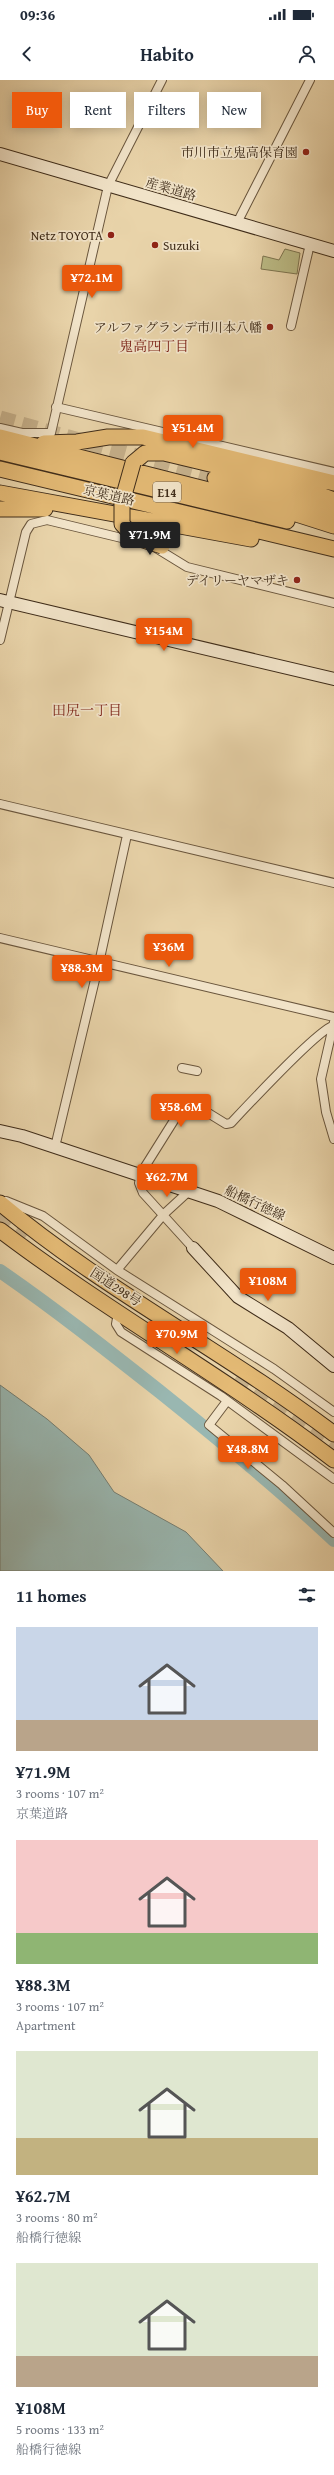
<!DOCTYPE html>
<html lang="en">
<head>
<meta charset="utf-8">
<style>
  :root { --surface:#fff; --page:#f6f6f7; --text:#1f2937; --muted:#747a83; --accent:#ea580c }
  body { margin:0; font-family:"Gentium Book Plus","Noto Serif JP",serif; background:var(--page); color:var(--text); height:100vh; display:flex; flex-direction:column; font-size:15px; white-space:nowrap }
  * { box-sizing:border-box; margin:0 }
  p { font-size:13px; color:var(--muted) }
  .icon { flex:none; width:22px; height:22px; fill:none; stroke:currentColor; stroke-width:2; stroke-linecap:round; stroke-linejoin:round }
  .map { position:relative; height:1491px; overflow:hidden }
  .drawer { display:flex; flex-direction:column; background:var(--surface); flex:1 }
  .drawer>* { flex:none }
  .banner { position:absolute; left:12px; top:12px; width:310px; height:36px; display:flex; gap:8px }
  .price { position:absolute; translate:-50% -34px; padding:0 9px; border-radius:4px; background:var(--accent); color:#fff; font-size:13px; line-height:26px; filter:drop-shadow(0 1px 2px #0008) }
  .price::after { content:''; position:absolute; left:50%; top:24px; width:12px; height:9px; margin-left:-6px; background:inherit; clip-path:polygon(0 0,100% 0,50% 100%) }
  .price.selected { background:#222; color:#fff }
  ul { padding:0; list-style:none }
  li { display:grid; align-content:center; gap:8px; height:212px; padding:0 16px }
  li span { display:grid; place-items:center; height:124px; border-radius:0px; color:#555 }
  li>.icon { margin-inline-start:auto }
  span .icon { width:72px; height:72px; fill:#fffc; stroke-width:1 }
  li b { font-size:17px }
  h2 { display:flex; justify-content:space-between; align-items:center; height:48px; padding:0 16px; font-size:17px }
  .tag { padding:0 14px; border-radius:0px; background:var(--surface); box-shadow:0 2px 10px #0003; font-size:14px; line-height:36px }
  .tag.selected { background:var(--accent); color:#fff }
  .status { display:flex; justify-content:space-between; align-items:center; height:28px; padding:0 20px; background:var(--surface); direction:ltr }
  .status svg { height:11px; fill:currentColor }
  header { display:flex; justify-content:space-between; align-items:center; height:52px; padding:0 16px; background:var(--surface); font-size:18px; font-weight:700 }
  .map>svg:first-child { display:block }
  .park { fill:#bbbb85; stroke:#7d744f }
  .water { fill:#99b7b1; stroke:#757f74 }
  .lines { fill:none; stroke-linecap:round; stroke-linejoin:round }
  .river { stroke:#99b7b1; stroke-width:14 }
  .highway-tunnel { stroke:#c7b28d; stroke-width:15; stroke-dasharray:15 8; stroke-linecap:butt }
  .street-casing { stroke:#6a563d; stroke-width:10 }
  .secondary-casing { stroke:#3f2c19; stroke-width:14 }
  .highway-casing { stroke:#3f2c19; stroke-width:17 }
  .street { stroke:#f1e3c8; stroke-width:8 }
  .secondary { stroke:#f1e3c8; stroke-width:12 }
  .highway { stroke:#e4ba75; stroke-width:15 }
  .highway-bridge-casing { stroke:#3f2c19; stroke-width:17; stroke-linecap:butt }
  .highway-bridge { stroke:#e4ba75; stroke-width:15 }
  .poi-dot { fill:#8f2418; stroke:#f1e3c8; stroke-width:1.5 }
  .labels { text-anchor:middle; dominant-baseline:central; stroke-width:3.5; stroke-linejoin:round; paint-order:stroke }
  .shield { fill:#f1e3c8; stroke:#74634e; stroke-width:1 }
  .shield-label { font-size:12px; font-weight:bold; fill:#3f2c19 }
  .poi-label { font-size:13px; fill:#3f2c19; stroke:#f1e3c8; text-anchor:end }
  .street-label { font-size:13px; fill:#3f2c19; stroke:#f1e3c8 }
  .neighbourhood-label { font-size:14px; fill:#7a1f14; stroke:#f1e3c8 }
</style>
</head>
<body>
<div class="status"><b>09:36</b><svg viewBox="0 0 49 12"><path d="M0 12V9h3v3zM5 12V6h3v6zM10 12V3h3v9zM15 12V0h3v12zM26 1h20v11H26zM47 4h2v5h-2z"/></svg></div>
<header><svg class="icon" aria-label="back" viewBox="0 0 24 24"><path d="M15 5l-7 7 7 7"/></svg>Habito<svg class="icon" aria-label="person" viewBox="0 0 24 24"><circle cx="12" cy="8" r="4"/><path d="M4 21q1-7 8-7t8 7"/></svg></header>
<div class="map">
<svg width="334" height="1491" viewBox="0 0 334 1491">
  <rect width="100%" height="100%" fill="#e9d4aa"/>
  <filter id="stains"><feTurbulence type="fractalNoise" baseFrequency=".005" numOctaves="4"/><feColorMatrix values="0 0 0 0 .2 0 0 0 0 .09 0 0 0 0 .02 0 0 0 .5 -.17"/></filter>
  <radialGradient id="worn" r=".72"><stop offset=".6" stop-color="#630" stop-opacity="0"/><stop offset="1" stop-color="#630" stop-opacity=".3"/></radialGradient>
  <path class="park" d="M285,169L300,173L297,194L261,189L263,176L279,180Z"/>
  <path class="water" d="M0,1305L47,1339L89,1375L114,1412L186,1452L223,1491H0Z"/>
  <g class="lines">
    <path class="river" d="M0,1191C55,1229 107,1270 159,1311C219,1359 278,1407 334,1460"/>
    <path class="highway-tunnel" d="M0,338L215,398
      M0,1133L28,1154
      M234,1300L334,1371"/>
    <defs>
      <path id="street" d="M237,143L310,0
        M291,246L310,164
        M56,327L334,392
        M0,348L22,353H51L108,106L162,0
        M156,468L187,487L334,523
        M0,560L26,452L31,444L47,440L134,461
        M0,724L334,803
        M0,858L334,937
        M334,942L321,999L326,1032L334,1059
        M182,988L197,991
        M55,1067L99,883L127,755
        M6,1121L43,1136L117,1190L274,1289L334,1332
        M193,1168L143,1113L139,1103L141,1093L183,1026L205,1031L226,1044L231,1043C246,1027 319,949 333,946
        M117,1190L164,1134L188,1112
        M118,1233L116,1244L121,1252L221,1316L334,1399
        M227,1321L209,1345L282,1405L334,1453"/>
      <path id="secondary" d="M0,74L334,171
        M0,520L334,599
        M0,1051L22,1056L218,1121L334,1178
        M193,1168L238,1217L288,1248L334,1286"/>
      <path id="highway" d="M0,357L268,425L334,446
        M44,363L77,362L108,357H143L334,403
        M0,372L287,441
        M133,383L145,373H164L289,403L334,420
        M0,389L334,469
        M215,398L334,431
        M0,413L251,459
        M0,429H45
        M0,1123C104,1210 226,1272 334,1354
        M0,1150C108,1232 227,1298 334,1380"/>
    </defs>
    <use href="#street" class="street-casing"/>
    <use href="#secondary" class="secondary-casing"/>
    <use href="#highway" class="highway-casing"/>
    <use href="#street" class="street"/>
    <use href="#secondary" class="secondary"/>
    <use href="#highway" class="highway"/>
    <defs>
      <path id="highway-bridge" d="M133,383L122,422V444L134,457L162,466"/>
    </defs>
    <use href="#highway-bridge" class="highway-bridge-casing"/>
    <use href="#highway-bridge" class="highway-bridge"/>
  </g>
  <g class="poi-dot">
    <circle cx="306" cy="72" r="4"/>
    <circle cx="111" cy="155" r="4"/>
    <circle cx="155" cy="165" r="4"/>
    <circle cx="270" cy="247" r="4"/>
    <circle cx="297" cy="500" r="4"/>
  </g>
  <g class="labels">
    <rect class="shield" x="153" y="402" width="28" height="20" rx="3"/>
    <g class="shield-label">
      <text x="167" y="412">E14</text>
    </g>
    <g class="poi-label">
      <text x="298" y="72">市川市立鬼高保育園</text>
      <text x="103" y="155">Netz TOYOTA</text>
      <text x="163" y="165" text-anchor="start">Suzuki</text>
      <text x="262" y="247">アルファグランデ市川本八幡</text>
      <text x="289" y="500">デイリーヤマザキ</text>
    </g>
    <g class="street-label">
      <text transform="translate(171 109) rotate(16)">産業道路</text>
      <text transform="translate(109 415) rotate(13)">京葉道路</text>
      <text transform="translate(255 1123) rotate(25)">船橋行徳線</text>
      <text transform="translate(116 1207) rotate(33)">国道298号</text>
    </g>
    <g class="neighbourhood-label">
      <text x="154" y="266">鬼高四丁目</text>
      <text x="87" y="630">田尻一丁目</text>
    </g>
  </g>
  <rect width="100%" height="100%" filter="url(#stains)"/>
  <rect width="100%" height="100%" fill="url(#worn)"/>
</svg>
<b class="price" style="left:92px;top:219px">¥72.1M</b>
<b class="price" style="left:193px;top:369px">¥51.4M</b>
<b class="price selected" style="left:150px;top:476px">¥71.9M</b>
<b class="price" style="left:164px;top:572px">¥154M</b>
<b class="price" style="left:169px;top:888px">¥36M</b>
<b class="price" style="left:82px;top:909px">¥88.3M</b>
<b class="price" style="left:181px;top:1048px">¥58.6M</b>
<b class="price" style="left:167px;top:1118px">¥62.7M</b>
<b class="price" style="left:268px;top:1222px">¥108M</b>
<b class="price" style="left:177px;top:1275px">¥70.9M</b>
<b class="price" style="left:248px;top:1390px">¥48.8M</b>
<div class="banner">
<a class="tag selected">Buy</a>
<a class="tag">Rent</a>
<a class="tag">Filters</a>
<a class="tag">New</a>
</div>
</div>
<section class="drawer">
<h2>11 homes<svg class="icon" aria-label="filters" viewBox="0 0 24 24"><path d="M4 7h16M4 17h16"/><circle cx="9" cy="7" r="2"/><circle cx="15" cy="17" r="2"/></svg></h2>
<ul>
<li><span style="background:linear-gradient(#c9d6e8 75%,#b9a48a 0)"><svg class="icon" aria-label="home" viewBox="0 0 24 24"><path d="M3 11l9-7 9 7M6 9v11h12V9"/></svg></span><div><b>¥71.9M</b><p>3 rooms · 107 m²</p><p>京葉道路</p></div></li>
<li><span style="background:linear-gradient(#f6c9c9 75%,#8fb573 0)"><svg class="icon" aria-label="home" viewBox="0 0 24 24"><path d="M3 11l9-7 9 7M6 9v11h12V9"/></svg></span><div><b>¥88.3M</b><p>3 rooms · 107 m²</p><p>Apartment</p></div></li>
<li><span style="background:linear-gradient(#dfe7d0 70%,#c2b280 0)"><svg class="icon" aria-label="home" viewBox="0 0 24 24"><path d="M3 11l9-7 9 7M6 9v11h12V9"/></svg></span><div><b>¥62.7M</b><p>3 rooms · 80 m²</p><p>船橋行徳線</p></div></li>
<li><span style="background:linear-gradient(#dfe7d0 75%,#b9a48a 0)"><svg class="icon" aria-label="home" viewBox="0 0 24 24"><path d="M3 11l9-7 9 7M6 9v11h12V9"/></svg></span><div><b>¥108M</b><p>5 rooms · 133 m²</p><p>船橋行徳線</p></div></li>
</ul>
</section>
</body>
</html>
